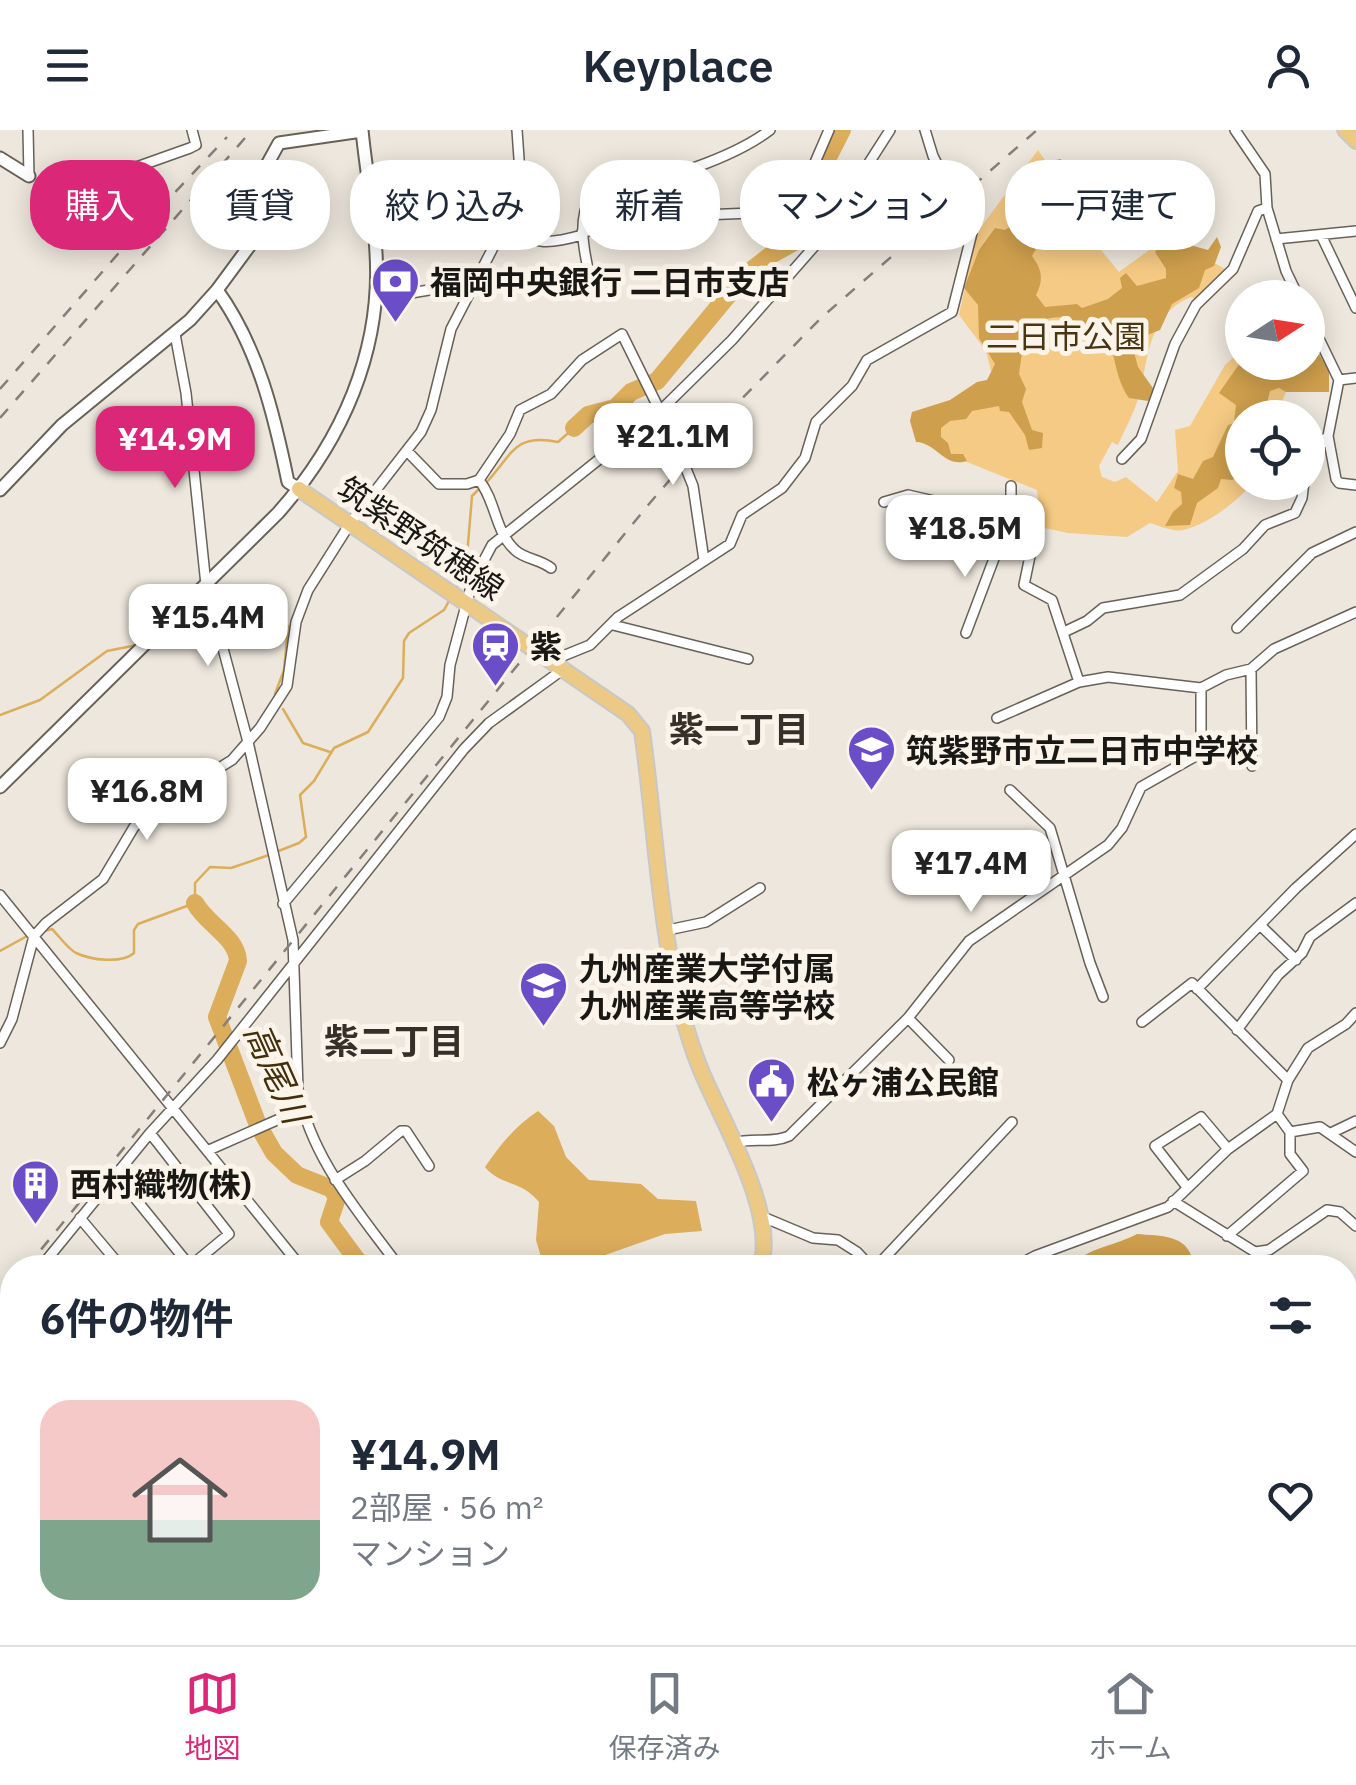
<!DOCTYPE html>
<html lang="ja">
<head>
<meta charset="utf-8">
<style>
  :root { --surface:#fff; --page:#f2f2f3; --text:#1f2937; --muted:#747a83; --line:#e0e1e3; --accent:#db2777 }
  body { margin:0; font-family:"IBM Plex Sans","Noto Sans JP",sans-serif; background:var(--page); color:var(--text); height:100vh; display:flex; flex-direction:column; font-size:38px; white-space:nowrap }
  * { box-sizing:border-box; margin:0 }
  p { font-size:32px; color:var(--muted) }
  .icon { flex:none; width:55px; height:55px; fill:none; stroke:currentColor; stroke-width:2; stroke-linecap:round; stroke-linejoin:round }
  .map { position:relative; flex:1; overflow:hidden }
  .sheet { position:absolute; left:0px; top:1125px; width:1358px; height:390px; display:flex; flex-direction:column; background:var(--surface); border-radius:40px 40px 0 0; box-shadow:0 5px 25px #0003 }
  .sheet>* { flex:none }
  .guide { position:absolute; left:30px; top:30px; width:1298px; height:90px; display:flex; gap:20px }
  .needle { width:65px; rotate:78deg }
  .controls { position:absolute; left:1225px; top:150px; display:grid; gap:20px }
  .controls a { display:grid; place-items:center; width:100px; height:100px; border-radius:50%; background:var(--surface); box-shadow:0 5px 25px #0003; font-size:50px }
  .price { position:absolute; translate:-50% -85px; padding:0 22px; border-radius:20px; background:#fff; color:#222; font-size:32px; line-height:65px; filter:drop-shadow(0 2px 5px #0008) }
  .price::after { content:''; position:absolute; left:50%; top:60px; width:30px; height:22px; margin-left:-15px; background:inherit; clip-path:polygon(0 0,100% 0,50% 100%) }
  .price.selected { background:var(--accent); color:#fff }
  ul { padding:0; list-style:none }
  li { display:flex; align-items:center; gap:30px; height:250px; padding:0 40px }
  li span { display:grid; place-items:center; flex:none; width:280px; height:200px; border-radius:30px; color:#555 }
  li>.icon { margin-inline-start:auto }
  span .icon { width:120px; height:120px; fill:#fffc; stroke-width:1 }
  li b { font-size:42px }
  h2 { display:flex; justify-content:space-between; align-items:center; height:120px; padding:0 40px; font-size:42px }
  .tag { padding:0 35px; border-radius:40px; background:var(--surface); box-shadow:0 5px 25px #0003; font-size:35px; line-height:90px }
  .tag.selected { background:var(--accent); color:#fff }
  header { display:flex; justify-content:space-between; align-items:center; height:130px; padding:0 40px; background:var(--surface); font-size:45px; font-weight:600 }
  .tabs { display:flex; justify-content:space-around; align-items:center; height:140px; border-top:2px solid var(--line); background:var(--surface); font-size:28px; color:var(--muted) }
  .tabs a { display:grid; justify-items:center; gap:5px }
  .tabs .selected { color:var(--accent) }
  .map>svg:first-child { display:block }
  .green { fill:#f5ca84 }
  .forest { fill:#ce9f4d }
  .water { fill:#dcad5b }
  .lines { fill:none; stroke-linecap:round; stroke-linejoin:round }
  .stream { stroke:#dcad5b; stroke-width:2.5 }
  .river { stroke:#dcad5b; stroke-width:18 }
  .street-casing { stroke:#676158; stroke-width:12 }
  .secondary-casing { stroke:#676158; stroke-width:15 }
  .primary-casing { stroke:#c8c8c7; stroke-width:18 }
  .street { stroke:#fff; stroke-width:9 }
  .secondary { stroke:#fff; stroke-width:11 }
  .primary { stroke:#ecc985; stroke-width:14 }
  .rail { stroke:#848079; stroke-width:2.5; stroke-dasharray:12 12; stroke-linecap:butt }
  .labels { text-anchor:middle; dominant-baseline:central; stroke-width:10; stroke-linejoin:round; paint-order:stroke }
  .poi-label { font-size:32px; font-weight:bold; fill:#1a1814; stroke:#fbf4ea; text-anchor:start }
  .park-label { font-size:32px; fill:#493512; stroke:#fbf4ea }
  .street-label { font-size:32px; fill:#1a1814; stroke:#fbf4ea }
  .neighbourhood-label { font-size:35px; font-weight:bold; fill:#353028; stroke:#fbf4ea }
  .water-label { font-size:35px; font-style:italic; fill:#422f0b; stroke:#fbf4ea }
</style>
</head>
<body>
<header><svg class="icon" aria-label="menu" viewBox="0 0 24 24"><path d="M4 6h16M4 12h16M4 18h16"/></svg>Keyplace<svg class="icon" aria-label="person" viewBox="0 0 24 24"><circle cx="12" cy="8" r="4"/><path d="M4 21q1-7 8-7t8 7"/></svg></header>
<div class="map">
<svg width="1356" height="1515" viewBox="0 0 1356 1515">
  <rect width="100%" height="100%" fill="#ede7dd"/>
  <path class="green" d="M1038,20L1059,51L1074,118L1096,114L1119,142L1167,107L1227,140L1197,170L1191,167C1144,187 1150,232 1137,272C1132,287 1124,301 1118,315L1112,312L1099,336L1102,347L1115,352L1126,347L1157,372L1178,341L1175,300L1190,296L1225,235L1242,220V232L1291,249L1276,287L1242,288V352L1253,353C1236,372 1209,394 1183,400C1173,402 1160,396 1150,393L1127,407L1068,403L1040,397L1037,360L942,322L921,305L994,253L986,221L959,185L976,104Z"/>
  <path class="forest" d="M1061,29L1067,58L1061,81L1071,111L1066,114L1054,108L1046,117H1037L1032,126C1042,140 1044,149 1036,165L1045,177L1077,174L1082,178L1108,169L1122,158L1120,148L1126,143L1137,156L1166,148V139L1155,122L1167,109L1181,116L1186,114L1208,120L1217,107L1221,117L1214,136L1205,140L1199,158L1172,174L1160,200L1145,206L1143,218L1134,222L1138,237L1155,261L1148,271L1129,268C1116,249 1116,231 1109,209L1092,199H1079V193C1062,182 1039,188 1025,201L1019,244L1026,259L1022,272L1032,300L1043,303L1042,318L1029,320L1025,305L1009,282L1000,281L999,276L972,281L966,289L950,291L941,298V307L948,313L951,324H963L967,331C944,338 937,313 916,312L910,291L912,282L950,270L977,252L987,250L995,234L979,208L978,175L964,158L979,120L995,98L1005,100L1015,93L1026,97L1035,92L1039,80L1054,58L1056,30Z
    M1308,214L1315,217L1329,241V262H1286L1279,258L1270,261L1267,273L1254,287L1242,288V345L1232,350L1221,349L1218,358L1197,373L1190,395L1165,396L1173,382L1182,374L1181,362L1174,358L1178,344L1193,349L1203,331L1213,327L1228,295L1234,293L1236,275L1219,263L1242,230V232H1308Z
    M1137,1104C1160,1106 1188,1104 1193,1132L1210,1133L1219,1137H1062C1075,1133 1085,1123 1098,1119C1111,1114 1124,1111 1137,1104Z"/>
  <path class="water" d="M538,981L554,996L566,1027L589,1050L641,1054L658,1069L696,1071L702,1101L665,1104L571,1137H544L536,1110L539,1072C522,1050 500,1056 485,1037C500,1015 515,996 538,981Z"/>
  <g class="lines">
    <path class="stream" d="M486,353C513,324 514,303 558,312L574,298
      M456,459L466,438L472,366L480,358
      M227,506C250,483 258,490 288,496L284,540L275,564
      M152,516L215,511
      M283,579L303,613L330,622
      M0,585L40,570L107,521L137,515
      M276,722L299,713L306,707L300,665L314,651L334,618L368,602L403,548L404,511L409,503L444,480L449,471
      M41,802L52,799C59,806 68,819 76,823C91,830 122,834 134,823V800L138,794L195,773V753L210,737L231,738L269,725
      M0,821L29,805"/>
    <path class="river" d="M574,298L588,285L615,278L631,262L657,251L744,146L771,125L812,102L817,91L814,64L819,45L842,0
      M195,773C206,794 237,807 238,831L217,887L258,995L274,1023L297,1045L332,1059L337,1068L329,1092L357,1130L367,1138
      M465,1515L468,1502"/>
    <defs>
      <path id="street" d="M28,0L29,46
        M1235,0L1265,44L1267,78L1286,141L1299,168
        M100,50L190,18L196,15L192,0
        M370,71L415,69L512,81
        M838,83L879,111L947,54
        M504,98C537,114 547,115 582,105
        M582,102L678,86L800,81L807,51L829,0
        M1321,105L1356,178
        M1276,109L1356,101
        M591,153C585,125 576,92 591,66C646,54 725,34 770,0
        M375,169L447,157L466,165
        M1308,186L1339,250L1328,306L1336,349L1339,353L1356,355
        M175,204L186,263L206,455L248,612L293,810L298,959C311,1029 359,1082 400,1138
        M1339,250L1356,248
        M662,279L693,356L704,430
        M407,321L439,354H467L479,350L510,304L520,280L551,264L582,230L622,204L660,281
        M1122,329L1141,309L1175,214L1196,175L1233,139L1258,81L1267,78
        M1308,329L1328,306
        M479,350C496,371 495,402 515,420C524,429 540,429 551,438
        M884,372L908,365L960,377L1011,420L1030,426L1024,455L1052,470L1079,552
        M1004,412L1011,378V356
        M613,495L748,529
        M1237,498L1312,423L1356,402
        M1064,502L1087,491L1103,478L1180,465L1243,419L1265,395L1295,383L1302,368L1304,352
        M966,503L1001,410
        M553,530L590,515L618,487L730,414L742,385L782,358L805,328L816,292L852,256L867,230L952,182L972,103L933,26L925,0
        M1251,539L1252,636
        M997,588L1079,552L1108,547L1201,558L1226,545L1251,539L1274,519L1356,482
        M1010,660L1050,698L1090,833L1103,867
        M0,765L302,1138
        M283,774L439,587L447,567L450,535L472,453L492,415L662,279L732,210L819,111L890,0
        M1260,795L1296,830
        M668,800L706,792L760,758
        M1197,859L1296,758L1356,704
        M908,888L949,930
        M1142,892L1192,853L1288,950
        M1237,900L1278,845L1302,823L1310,807L1356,773
        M0,913L12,889L34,806L46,793L103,749L134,697L150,681L232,630L260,598L287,556L296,492L308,460L351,392L421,302L431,280L451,199L512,81L520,43L517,0
        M1277,984L1290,1002L1320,997L1356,1022
        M150,1003L229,1104L188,1138
        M1331,1003L1356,991
        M733,1013C752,1007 772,1014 789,1006L908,888L969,811L1108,715L1122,698L1141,657L1201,623V558
        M209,1020L302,979
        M117,1046L190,1136
        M335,1050L365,1031L401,1001H406L429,1036
        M1187,1057L1155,1016L1201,987L1228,1019
        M1173,1071L1255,1122L1269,1120L1327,1080L1340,1082L1356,1096
        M763,1087L813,1108L838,1110L857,1122L872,1138
        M80,1088L122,1138
        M1227,1106L1303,1041L1290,1024V1002
        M40,1138L150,1003L217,930L464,619L489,593L565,538
        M261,1138H262
        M875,1138L1012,992
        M1012,1138L1035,1126L1168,1077L1228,1019L1277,984L1288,950L1308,918L1346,894L1356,883
        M0,1185L12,1170
        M1345,1310L1351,1296L1356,1295
        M0,1329L12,1313
        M1345,1367L1356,1388
        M1345,1413L1356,1407
        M0,1434L12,1424
        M1345,1455L1356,1452
        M1345,1482L1356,1480
        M69,1502L84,1515
        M342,1502L362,1515
        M421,1502L440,1515
        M688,1502L691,1515
        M1002,1502L1016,1515
        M1108,1502L1113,1515
        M1232,1502L1238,1515
        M1314,1502L1321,1515
        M22,1515L24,1502
        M156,1515L161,1510L194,1515
        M206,1515L212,1502
        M383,1515L392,1502
        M1262,1515L1283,1502"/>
      <path id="secondary" d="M0,28L29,46
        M217,160C258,217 274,284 288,352L299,359
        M0,360L62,295L190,190L217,160L262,99L252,62L279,13L362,1
        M0,657L278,383C342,311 382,221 376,123C374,82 366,41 362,0"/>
      <path id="primary" d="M1345,0L1356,11
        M299,359L628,584L642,601L644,616C658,720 661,841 700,938C721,990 779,1084 760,1138
        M536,1515V1502"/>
    </defs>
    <use href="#street" class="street-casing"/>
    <use href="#secondary" class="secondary-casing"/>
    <use href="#primary" class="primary-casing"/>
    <use href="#street" class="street"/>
    <use href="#secondary" class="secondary"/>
    <use href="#primary" class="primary"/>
    <path class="rail" d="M0,259L131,109L227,7
      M0,288L252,0
      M26,1138L649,374L724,287L821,188L1037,0
      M0,1170L12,1155"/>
  </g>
  <defs>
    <symbol id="bank-pin" viewBox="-11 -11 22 30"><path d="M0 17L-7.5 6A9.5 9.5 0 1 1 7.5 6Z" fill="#6a4dc7" stroke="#fbf4ea"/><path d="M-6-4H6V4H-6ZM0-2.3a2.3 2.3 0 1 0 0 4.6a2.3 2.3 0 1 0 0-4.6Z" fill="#fff"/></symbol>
    <symbol id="station-pin" viewBox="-11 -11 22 30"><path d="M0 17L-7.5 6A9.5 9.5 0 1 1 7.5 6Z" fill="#6a4dc7" stroke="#fbf4ea"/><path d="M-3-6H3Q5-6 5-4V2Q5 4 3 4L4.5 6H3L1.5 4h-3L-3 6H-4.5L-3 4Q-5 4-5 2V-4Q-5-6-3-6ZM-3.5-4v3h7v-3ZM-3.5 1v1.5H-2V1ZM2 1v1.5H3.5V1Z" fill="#fff"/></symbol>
    <symbol id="school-pin" viewBox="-11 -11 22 30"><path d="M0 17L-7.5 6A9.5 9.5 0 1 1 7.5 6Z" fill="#6a4dc7" stroke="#fbf4ea"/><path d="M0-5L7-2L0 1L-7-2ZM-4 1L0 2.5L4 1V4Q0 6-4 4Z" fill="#fff"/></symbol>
    <symbol id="civic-pin" viewBox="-11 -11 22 30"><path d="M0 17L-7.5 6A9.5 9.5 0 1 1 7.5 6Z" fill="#6a4dc7" stroke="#fbf4ea"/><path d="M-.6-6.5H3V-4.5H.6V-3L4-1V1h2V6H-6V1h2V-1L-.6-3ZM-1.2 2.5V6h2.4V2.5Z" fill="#fff"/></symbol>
    <symbol id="building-pin" viewBox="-11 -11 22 30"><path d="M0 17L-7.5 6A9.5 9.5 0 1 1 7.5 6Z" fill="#6a4dc7" stroke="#fbf4ea"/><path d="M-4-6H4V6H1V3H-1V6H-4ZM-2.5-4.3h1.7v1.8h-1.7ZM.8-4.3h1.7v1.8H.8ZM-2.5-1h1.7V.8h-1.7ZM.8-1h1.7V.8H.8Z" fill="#fff"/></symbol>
  </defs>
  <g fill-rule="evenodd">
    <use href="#bank-pin" x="368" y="124" width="55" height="75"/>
    <use href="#station-pin" x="468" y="488" width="55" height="75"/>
    <use href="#school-pin" x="844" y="592" width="55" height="75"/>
    <use href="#school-pin" x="516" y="828" width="55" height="75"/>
    <use href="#civic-pin" x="744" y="924" width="55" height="75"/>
    <use href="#building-pin" x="8" y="1026" width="55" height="75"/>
  </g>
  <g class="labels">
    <g class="poi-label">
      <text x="430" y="152">福岡中央銀行 二日市支店</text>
      <text x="530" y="516">紫</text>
      <text x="906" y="620">筑紫野市立二日市中学校</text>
      <text x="579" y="838">九州産業大学付属<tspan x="579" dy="37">九州産業高等学校</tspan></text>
      <text x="807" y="952">松ヶ浦公民館</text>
      <text x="70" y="1054">西村織物(株)</text>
    </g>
    <g class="park-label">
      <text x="1066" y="206">二日市公園</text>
    </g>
    <g class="street-label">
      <text transform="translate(421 408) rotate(34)">筑紫野筑穂線</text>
    </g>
    <g class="neighbourhood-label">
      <text x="739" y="599">紫一丁目</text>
      <text x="394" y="911">紫二丁目</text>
    </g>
    <g class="water-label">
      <text transform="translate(277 943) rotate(66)">高尾川</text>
    </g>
  </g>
</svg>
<div class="controls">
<a><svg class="needle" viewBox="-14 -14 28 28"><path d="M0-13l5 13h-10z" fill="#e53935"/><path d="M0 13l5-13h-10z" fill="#747a83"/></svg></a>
<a><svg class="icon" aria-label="locate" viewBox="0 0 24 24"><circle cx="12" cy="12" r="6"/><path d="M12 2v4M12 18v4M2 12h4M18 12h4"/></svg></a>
</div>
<b class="price" style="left:673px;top:358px">¥21.1M</b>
<b class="price selected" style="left:175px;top:361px">¥14.9M</b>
<b class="price" style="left:965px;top:450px">¥18.5M</b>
<b class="price" style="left:208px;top:539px">¥15.4M</b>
<b class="price" style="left:147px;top:713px">¥16.8M</b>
<b class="price" style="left:971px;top:785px">¥17.4M</b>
<div class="guide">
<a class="tag selected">購入</a>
<a class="tag">賃貸</a>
<a class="tag">絞り込み</a>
<a class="tag">新着</a>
<a class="tag">マンション</a>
<a class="tag">一戸建て</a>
</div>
<section class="sheet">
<h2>6件の物件<svg class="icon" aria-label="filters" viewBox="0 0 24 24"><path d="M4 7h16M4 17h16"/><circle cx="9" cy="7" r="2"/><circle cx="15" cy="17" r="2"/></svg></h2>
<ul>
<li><span style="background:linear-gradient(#f6c9c9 60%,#7fa58c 0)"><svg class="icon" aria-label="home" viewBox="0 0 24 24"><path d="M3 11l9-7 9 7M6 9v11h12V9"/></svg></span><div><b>¥14.9M</b><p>2部屋 · 56 m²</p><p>マンション</p></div><svg class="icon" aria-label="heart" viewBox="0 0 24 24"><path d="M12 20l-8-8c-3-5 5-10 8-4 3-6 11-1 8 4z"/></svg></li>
</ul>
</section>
</div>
<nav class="tabs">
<a class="selected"><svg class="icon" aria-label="map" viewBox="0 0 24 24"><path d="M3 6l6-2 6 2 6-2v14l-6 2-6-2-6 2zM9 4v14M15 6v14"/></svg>地図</a>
<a><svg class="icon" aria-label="saved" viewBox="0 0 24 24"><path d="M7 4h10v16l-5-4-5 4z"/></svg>保存済み</a>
<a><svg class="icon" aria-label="home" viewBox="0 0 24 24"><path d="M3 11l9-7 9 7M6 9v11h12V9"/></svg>ホーム</a>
</nav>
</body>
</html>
